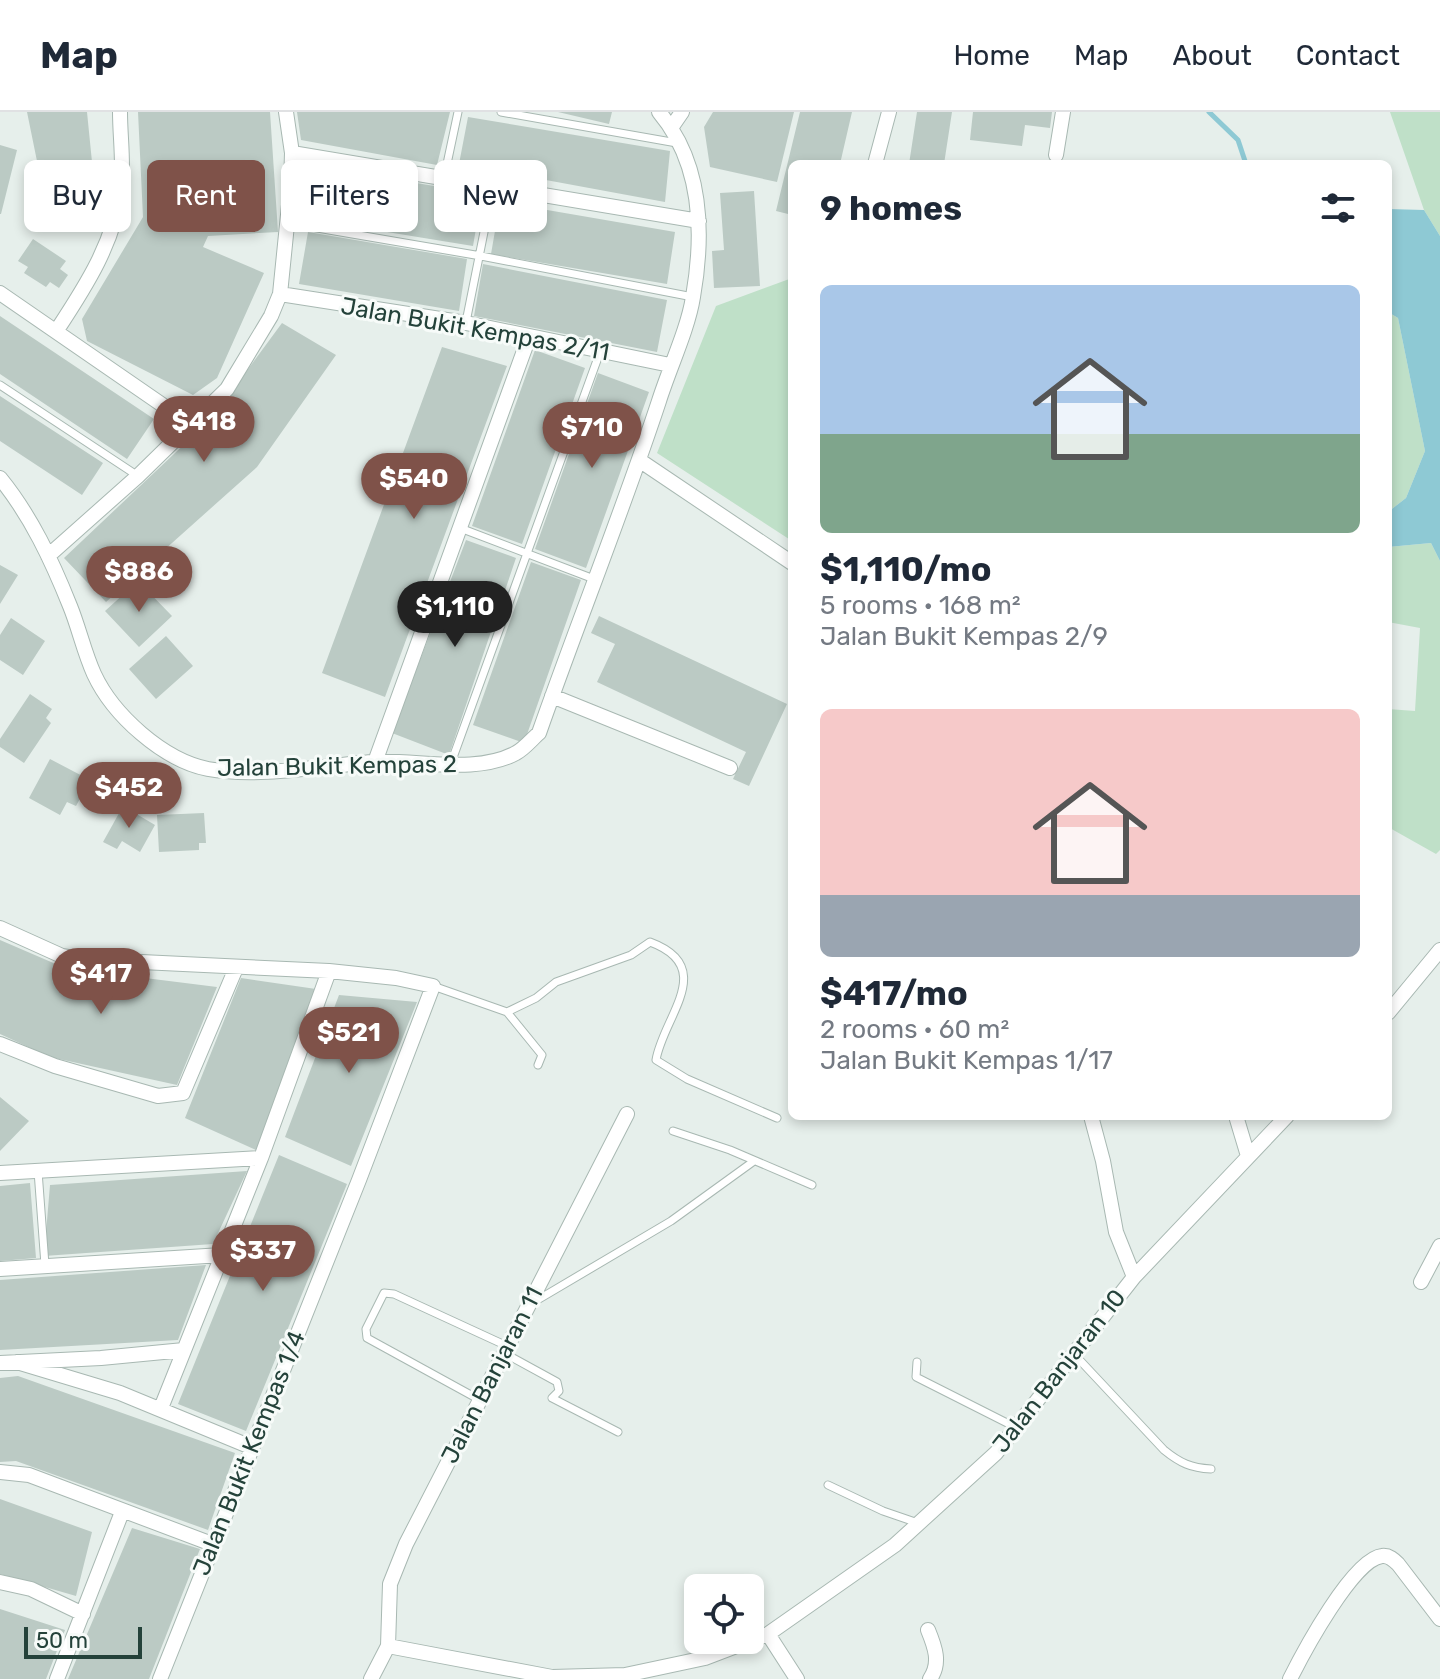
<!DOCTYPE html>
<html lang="en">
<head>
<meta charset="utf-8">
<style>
  :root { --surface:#fff; --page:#f6f6f7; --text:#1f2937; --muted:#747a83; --line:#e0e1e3; --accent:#7f5249 }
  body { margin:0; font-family:Rubik,sans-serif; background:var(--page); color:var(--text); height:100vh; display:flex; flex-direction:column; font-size:30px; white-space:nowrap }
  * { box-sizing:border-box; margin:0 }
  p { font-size:26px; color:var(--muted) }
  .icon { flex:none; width:44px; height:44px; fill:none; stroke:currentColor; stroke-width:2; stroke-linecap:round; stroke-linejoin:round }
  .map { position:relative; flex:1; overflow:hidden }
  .details { position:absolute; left:788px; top:48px; width:604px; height:960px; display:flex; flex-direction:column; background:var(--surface); border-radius:12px; box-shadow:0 4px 12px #0003 }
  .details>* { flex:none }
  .top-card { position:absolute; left:24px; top:48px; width:644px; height:72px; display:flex; gap:16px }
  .tools { position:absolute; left:684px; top:1462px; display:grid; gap:16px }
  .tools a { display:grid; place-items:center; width:80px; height:80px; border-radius:12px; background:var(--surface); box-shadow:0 4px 12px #0003; font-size:40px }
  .scale { position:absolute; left:24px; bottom:20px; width:118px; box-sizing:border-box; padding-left:8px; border:4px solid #24423a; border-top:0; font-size:22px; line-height:28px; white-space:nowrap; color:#24423a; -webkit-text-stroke:6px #f7fbf9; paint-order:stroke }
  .price { position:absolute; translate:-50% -68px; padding:0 18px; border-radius:28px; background:var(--accent); color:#fff; font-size:26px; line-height:52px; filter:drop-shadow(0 2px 4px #0008) }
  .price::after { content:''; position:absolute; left:50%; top:48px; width:24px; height:18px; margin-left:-12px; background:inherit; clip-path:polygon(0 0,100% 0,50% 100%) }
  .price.selected { background:#222; color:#fff }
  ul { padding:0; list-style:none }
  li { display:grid; align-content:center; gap:16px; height:424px; padding:0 32px }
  li span { display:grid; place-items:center; height:248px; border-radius:12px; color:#555 }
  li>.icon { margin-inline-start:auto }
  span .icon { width:144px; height:144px; fill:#fffc; stroke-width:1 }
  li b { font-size:34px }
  h2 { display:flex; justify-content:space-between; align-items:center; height:96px; padding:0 32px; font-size:34px }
  .pill { padding:0 28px; border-radius:12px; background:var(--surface); box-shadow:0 4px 12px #0003; font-size:28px; line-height:72px }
  .pill.selected { background:var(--accent); color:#fff }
  header { display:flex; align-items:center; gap:48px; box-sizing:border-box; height:112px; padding:0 40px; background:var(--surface); border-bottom:2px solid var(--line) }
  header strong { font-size:38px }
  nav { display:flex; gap:44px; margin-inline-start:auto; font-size:28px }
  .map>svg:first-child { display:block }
  .green { fill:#bfe0c8 }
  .water { fill:#8ec9d4 }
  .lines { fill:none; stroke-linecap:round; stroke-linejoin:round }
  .stream { stroke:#8ec9d4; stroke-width:5 }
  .building { fill:#bbcac4 }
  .service-casing { stroke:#a8b8b2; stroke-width:9 }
  .minor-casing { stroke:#a8b8b2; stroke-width:16 }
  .service { stroke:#fff; stroke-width:7 }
  .minor { stroke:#fff; stroke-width:14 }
  .labels { text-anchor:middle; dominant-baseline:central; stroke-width:6; stroke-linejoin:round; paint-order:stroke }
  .street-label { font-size:24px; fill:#24423a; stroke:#f7fbf9 }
</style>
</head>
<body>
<header>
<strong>Map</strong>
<nav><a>Home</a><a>Map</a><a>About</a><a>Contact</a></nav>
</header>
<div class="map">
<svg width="1440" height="1567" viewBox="0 0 1440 1567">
  <rect width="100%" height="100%" fill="#e6efeb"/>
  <path class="green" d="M1390,0H1440V124L1424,98Z
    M792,166V429L657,341L716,194Z
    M1388,200L1398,206L1425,339L1406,386L1388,400Z
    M1431,431L1440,449V738L1436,742L1388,715V597L1415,599L1420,516L1388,510V435Z"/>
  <path class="water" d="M1388,97L1424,98L1440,124V449L1431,431L1388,435V400L1406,386L1425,339L1398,206L1388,200Z"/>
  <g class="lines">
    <path class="stream" d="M1209,0L1238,28L1246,52"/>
  </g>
  <path class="building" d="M27,0H87L92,50L38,54Z
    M138,0H270L278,120L208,124L203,135L264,161L217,266L193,283L87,229L82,207L143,105Z
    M297,0H450L437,53L301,28Z
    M558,0H612L609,12Z
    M713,0H794L777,70L710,55L704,15Z
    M800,0H852L840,52H792V103L776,99Z
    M917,0H952L944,52H909Z
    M973,0H1052L1050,16L1025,13L1022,34L970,28Z
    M468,5L670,39L665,90L459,52Z
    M0,33L17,38L1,102H0Z
    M303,52L482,82L473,134L295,105Z
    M47,66L80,73L89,88L87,98L76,96L75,104L51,99L53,89L43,87Z
    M754,79L760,174L714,176L712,139L724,138L720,81Z
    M500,90L675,120L667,172L491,142Z
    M308,120L467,147L459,199L299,172Z
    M33,127L66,149L60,157L68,163L59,176L50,170L46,175L24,161L28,155L18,149Z
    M483,152L667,188L657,240L474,204Z
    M0,204L154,307L127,347L0,262Z
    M282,211L336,243L257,355L106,490L64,446L212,306Z
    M442,235L507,254L385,585L322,561Z
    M535,238L585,256L522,432L472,414Z
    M598,261L649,280L586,456L535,437Z
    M0,284L103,351L82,383L0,329Z
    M466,428L516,446L449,643L392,621Z
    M531,450L581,468L524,631L473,613Z
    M0,453L18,463L0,492Z
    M138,469L172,504L139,535L105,499Z
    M599,504L787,592L749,674L733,667L746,640L597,570L615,532L591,521Z
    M11,506L45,529L23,563L0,548V523Z
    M166,524L193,554L156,587L129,557Z
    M30,582L52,597L46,606L51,611L24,651L0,635V627Z
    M50,647L90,668L76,694L67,690L60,703L29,686Z
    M123,694L155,713L140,740L122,729L117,737L103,730Z
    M204,701L206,731H199V738L159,740L157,703Z
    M0,828L65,856L217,875L177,973L50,945L0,922Z
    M241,866L316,877L256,1038L185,1006Z
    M339,883L417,890L351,1054L285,1025Z
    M0,985L29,1009L0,1039Z
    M279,1043L347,1072L246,1319L178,1292Z
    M247,1059L213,1132L44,1144L50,1073Z
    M30,1071L36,1146L0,1149V1074Z
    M206,1153L178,1228L0,1238V1168Z
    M18,1264L235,1341L208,1418L16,1349L0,1350V1266Z
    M0,1387L92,1420L76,1484L0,1462Z
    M132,1416L200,1437L149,1567H68Z
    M0,1497L65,1518L46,1567H0Z"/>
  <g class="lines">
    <defs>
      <path id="service" d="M501,0L677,31
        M444,66L458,0
        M288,111L481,144L693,185
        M466,210L493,75
        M0,273L138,364
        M460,416L594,467
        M451,651L600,240
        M433,874L507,900L536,886L556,870L631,843L650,830C718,855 663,905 656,948L687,967L777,1006
        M507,900L542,943L538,953
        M673,1019L730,1038L812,1073
        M38,1059L45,1153
        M534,1190L671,1109L754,1049
        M504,1241L557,1270L559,1279L552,1286L618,1320
        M1074,1242L1164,1338C1180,1351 1191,1356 1211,1357
        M917,1250L916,1265L1015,1315
        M480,1288L367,1226L366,1217L384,1181L394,1182L507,1234
        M828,1373L883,1399L918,1411"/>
      <path id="minor" d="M671,16L682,0
        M292,41L699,109
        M1056,43L1063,0
        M875,52L889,0
        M0,181L190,312
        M280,182L466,211L670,253
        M57,218C86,174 115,129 121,76C124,51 120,25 120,0
        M639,348L792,451
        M0,366C31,404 52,449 70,494C79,516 84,540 94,562C113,603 163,648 208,657C258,666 321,654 372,650C416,647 476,663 516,641C524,637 532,627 539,621C578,510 622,401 659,289C669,257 688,217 693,185C704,122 702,51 659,0
        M48,444L138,364L227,277L271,204L280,182L291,73L292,41L286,0
        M552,584L730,656
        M375,650L529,225
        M0,816L62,844L79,847L329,859L396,866L433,874L359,1068L160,1567
        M1388,901L1440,838
        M0,932L55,954L158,984L183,981L236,856
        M1091,1004L1103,1049L1116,1120L1134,1165
        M1236,1004L1248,1044
        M0,1061L261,1046
        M0,1157L222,1143
        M1421,1170L1440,1134
        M17,1250L120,1281L251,1335
        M0,1251L101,1246L184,1238
        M161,1296L261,1046L329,859
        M0,1360L29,1363L212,1432
        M0,1470L31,1477L83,1502
        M928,1518C935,1535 941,1551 930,1567
        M768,1522L797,1567
        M388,1534L552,1565L625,1563L705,1546L768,1522L895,1433L996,1341L1134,1165L1287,1004
        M57,1567L122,1400
        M371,1567L388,1534L390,1472L406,1432L627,1002
        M1290,1567C1303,1541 1353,1447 1382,1444C1389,1443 1394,1448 1398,1452L1440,1507"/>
    </defs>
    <use href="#service" class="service-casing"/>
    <use href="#minor" class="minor-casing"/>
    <use href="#service" class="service"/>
    <use href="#minor" class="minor"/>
  </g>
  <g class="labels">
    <g class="street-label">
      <text transform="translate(475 217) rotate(10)">Jalan Bukit Kempas 2/11</text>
      <text transform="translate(337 654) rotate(-1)">Jalan Bukit Kempas 2</text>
      <text transform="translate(1059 1259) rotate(-52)">Jalan Banjaran 10</text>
      <text transform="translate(492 1263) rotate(-63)">Jalan Banjaran 11</text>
      <text transform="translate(249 1341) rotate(-68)">Jalan Bukit Kempas 1/4</text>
    </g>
  </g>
</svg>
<div class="tools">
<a><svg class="icon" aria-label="locate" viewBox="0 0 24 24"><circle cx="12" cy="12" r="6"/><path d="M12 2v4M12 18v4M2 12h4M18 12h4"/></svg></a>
</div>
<div class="scale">50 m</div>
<b class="price" style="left:204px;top:352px">$418</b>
<b class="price" style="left:592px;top:358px">$710</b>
<b class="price" style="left:414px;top:409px">$540</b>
<b class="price" style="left:139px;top:502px">$886</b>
<b class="price selected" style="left:455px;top:537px">$1,110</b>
<b class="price" style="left:129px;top:718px">$452</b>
<b class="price" style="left:101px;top:904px">$417</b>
<b class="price" style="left:349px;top:963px">$521</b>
<b class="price" style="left:263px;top:1181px">$337</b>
<div class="top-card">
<a class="pill">Buy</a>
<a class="pill selected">Rent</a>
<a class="pill">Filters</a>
<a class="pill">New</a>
</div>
<section class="details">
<h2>9 homes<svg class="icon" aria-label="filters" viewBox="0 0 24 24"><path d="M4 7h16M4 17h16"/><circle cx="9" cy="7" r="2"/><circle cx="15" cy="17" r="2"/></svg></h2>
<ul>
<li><span style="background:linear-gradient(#a9c7e8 60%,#7fa58c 0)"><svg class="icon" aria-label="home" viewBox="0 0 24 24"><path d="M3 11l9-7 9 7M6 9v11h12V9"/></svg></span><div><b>$1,110/mo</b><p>5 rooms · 168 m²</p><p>Jalan Bukit Kempas 2/9</p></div></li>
<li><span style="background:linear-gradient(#f6c9c9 75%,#9aa5b1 0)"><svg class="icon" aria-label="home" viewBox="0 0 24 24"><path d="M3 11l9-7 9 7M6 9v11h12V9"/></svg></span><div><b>$417/mo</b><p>2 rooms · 60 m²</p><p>Jalan Bukit Kempas 1/17</p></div></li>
</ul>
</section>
</div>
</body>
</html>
